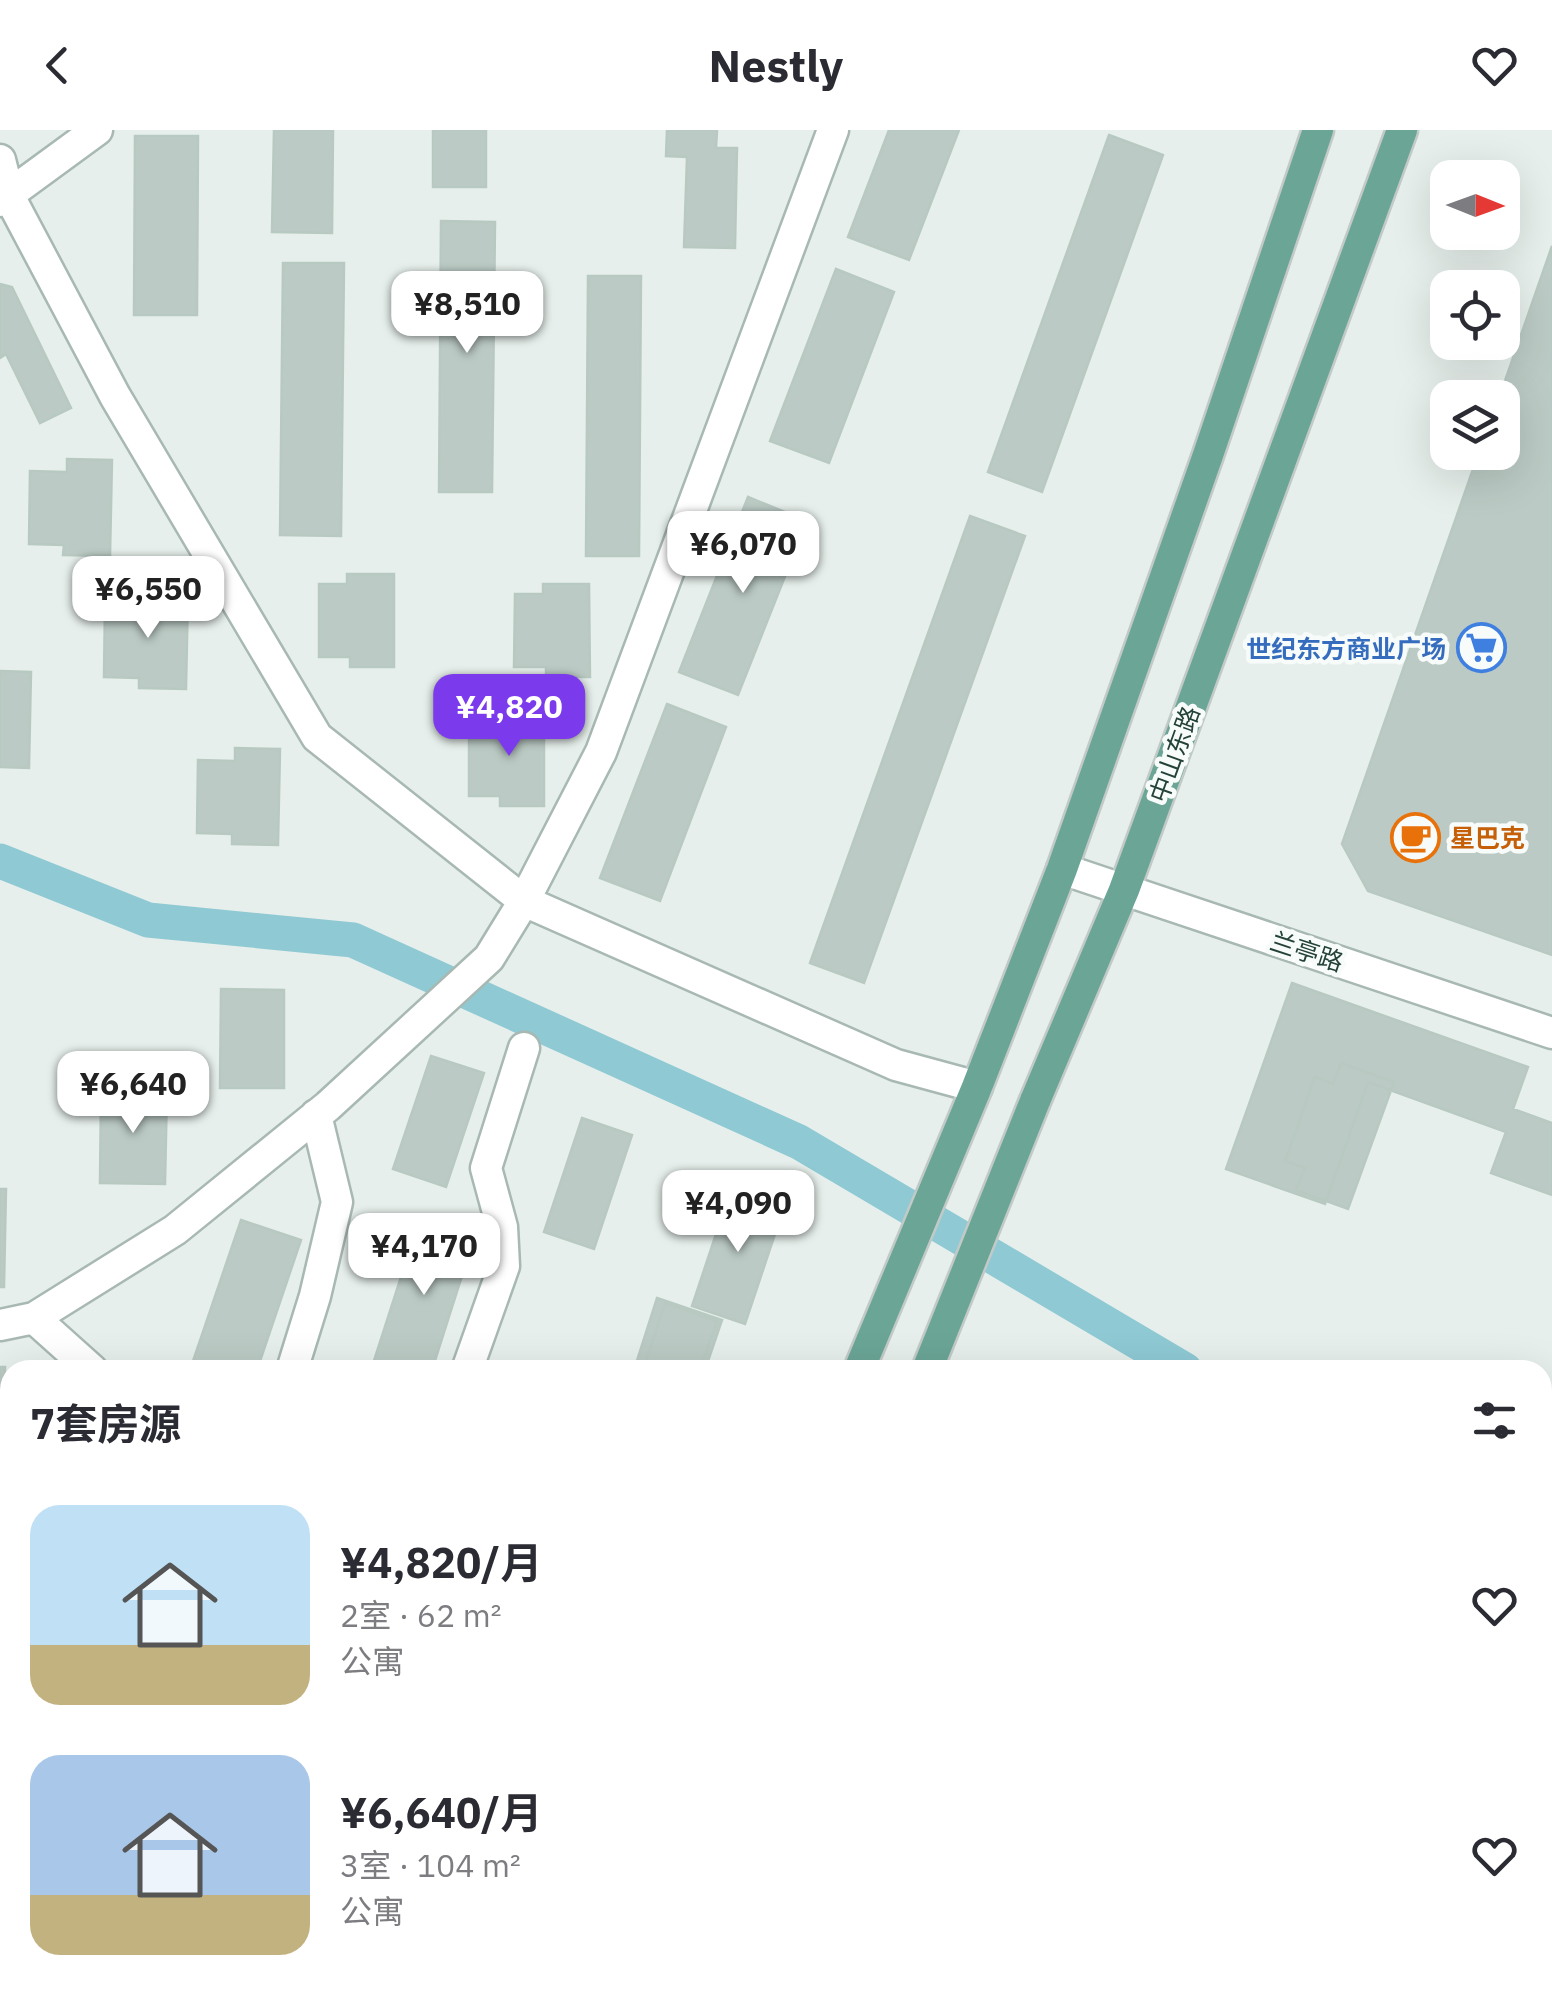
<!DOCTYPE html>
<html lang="zh">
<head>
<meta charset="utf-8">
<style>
  :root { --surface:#fff; --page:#f2f2f3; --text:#2b2b33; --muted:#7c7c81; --accent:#7c3aed }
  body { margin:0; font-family:"IBM Plex Sans","Noto Sans SC",sans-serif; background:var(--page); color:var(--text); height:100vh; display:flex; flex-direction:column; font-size:38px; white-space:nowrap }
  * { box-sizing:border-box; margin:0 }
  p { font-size:32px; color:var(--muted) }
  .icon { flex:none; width:55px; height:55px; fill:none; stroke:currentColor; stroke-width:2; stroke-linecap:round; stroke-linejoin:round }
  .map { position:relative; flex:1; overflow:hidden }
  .side { position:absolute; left:0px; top:1230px; width:1552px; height:642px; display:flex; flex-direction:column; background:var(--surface); border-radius:30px 30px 0 0; box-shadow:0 10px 40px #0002 }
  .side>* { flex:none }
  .needle { width:65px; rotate:91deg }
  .fabs { position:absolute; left:1430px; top:30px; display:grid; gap:20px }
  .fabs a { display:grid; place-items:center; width:90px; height:90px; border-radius:20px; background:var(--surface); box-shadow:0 10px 40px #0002; font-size:50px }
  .price { position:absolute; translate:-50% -85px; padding:0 22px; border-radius:20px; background:#fff; color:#222; font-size:32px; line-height:65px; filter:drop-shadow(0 2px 5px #0008) }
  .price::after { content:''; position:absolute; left:50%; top:60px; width:30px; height:22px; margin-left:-15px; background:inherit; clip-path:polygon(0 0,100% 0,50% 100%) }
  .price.current { background:var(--accent); color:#fff }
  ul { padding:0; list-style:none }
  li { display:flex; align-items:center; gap:30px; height:250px; padding:0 30px }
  li span { display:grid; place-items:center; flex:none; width:280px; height:200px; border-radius:30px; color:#555 }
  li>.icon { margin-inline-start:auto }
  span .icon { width:120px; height:120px; fill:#fffc; stroke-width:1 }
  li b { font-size:42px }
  h2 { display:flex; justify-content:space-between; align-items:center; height:120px; padding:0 30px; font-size:42px }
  header { display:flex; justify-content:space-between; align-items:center; height:130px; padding:0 30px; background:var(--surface); font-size:45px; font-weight:800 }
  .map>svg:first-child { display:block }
  .green { fill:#bfe0c8 }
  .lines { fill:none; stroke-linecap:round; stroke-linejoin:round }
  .canal { stroke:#8ec9d4; stroke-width:35 }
  .building { fill:#bbcac4; stroke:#b8c9c2; stroke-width:2.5 }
  .minor-casing { stroke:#a8b8b2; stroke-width:35 }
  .major-casing { stroke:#c2cac8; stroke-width:35 }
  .minor { stroke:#fff; stroke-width:30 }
  .major { stroke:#6aa596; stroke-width:30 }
  .major-bridge-casing { stroke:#c2cac8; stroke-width:35; stroke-linecap:butt }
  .major-bridge { stroke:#6aa596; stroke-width:30 }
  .labels { text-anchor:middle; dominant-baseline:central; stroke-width:9; stroke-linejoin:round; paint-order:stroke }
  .shop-label { font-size:25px; font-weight:bold; fill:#366cbe; stroke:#f7fbf9; text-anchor:end }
  .street-label { font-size:25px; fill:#24423a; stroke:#f7fbf9 }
  .food-label { font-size:25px; font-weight:bold; fill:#c56008; stroke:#f7fbf9; text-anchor:start }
</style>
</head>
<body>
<header><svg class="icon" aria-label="back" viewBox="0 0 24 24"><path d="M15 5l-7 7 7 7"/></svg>Nestly<svg class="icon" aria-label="heart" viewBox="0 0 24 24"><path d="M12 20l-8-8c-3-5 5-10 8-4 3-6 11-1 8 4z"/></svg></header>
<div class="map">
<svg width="1552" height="1871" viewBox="0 0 1552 1871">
  <rect width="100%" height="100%" fill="#e6efeb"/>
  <path class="green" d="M1543,1771L1552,1775V1871H1430L1433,1863L1542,1862Z"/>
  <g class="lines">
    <path class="canal" d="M0,731L148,790L353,810L799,1012L1185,1240
      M1542,1451L1552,1457"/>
  </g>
  <path class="building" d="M274,0H333L332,103L272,102Z
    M433,0H486V57H433Z
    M667,0H717L716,18H737L735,118L684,117L687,27L666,26Z
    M889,0H959L909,130L848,107Z
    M1109,5L1163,25L1042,362L988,342Z
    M135,6H198L197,185H134Z
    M441,91L495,92L492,362H439Z
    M1552,116V825L1368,761L1342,714L1479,322H1502V268H1499Z
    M283,133H344L341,406L280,405Z
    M836,139L894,162L829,333L770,311Z
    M588,146H641L639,426H586Z
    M0,154L12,157L71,278L40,293L6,224L0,228Z
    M67,329L112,330L110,426L63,425L64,415L29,414L30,341L67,342Z
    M748,367L807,391L738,565L679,542Z
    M970,386L1025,406L864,853L810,833Z
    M347,444H394V537H350V527H319V454H347Z
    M543,454H589L590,547H546V537H514L515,464H543Z
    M142,462L188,463L186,559L139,558V548L104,547L105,473L142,475Z
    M0,541L31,542L29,638L0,637Z
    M667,574L726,597L660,771L600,748Z
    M497,583H544V676H500V666H469V594L497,593Z
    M235,618L280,619L278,715L232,714V704L197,703L198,630L235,631Z
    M1292,853L1528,937L1513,979L1552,993V1065L1491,1043L1506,1002L1368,952L1325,1074L1226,1039Z
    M221,859L284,860V958H220Z
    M431,926L484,943L446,1057L393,1039Z
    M1341,933L1394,952L1348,1079L1296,1060L1305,1038L1285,1031L1315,947L1333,954Z
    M101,959L167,960L165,1054L100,1053Z
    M582,988L632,1005L594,1119L544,1102Z
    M732,1056L785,1074L745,1194L692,1176Z
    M0,1059H6L4,1157H0Z
    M420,1088L475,1105L432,1240H371Z
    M241,1090L301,1110L257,1240H190Z
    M657,1168L722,1190L705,1240H634Z
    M665,1173L717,1191L700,1240H643Z
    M0,1237H5L2,1506H0Z
    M1542,1571L1552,1575V1700L1542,1696Z"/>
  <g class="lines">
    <defs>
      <path id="minor" d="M0,30L9,66L115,266L317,607L524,771L896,935L977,957
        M0,71L97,0
        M1062,739L1552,903
        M34,1188L92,1240
        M0,1195L34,1188L175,1100L328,976L489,828L524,771L601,622L833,0
        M292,1240L315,1166L337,1072L316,985
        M467,1240L504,1136L502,1097L486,1038L524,918"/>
      <path id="major" d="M1035,971L1124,760L1402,0
        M859,1240L977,957L1062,739L1208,325L1318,0
        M0,1644L10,1647
        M0,1737L10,1740
        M413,1862L441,1871
        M672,1862L692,1871
        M622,1871L624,1862"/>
    </defs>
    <use href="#minor" class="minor-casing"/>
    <use href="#major" class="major-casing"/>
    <use href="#minor" class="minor"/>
    <use href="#major" class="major"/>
    <defs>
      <path id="major-bridge" d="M927,1240L1035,971"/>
    </defs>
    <use href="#major-bridge" class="major-bridge-casing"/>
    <use href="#major-bridge" class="major-bridge"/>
  </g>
  <defs>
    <symbol id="supermarket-ring" viewBox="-11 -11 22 22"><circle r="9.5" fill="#f7fbf9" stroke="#3f7fe0" stroke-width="1.5"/><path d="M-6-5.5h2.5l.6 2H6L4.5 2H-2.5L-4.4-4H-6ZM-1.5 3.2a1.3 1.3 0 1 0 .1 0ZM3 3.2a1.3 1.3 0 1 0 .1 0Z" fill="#3f7fe0"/></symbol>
    <symbol id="cafe-ring" viewBox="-11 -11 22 22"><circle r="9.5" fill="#f7fbf9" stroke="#e8710a" stroke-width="1.5"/><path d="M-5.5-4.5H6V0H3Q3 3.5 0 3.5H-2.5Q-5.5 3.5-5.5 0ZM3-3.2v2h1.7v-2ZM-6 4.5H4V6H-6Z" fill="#e8710a"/></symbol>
  </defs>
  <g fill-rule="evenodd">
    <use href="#supermarket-ring" x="1454" y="490" width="55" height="55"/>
    <use href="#cafe-ring" x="1388" y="680" width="55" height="55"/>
  </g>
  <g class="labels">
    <g class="shop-label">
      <text x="1446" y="518">世纪东方商业广场</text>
    </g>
    <g class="street-label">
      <text transform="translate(1174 624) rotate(-70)">中山东路</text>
      <text transform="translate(1307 821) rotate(18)">兰亭路</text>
    </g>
    <g class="food-label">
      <text x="1450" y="707">星巴克</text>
    </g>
  </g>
</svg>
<div class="fabs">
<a><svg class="needle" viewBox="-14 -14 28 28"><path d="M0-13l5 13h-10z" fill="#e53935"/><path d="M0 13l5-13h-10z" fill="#7c7c81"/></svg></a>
<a><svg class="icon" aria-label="locate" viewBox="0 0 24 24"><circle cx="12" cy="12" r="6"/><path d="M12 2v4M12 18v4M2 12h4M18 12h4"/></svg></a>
<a><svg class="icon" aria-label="layers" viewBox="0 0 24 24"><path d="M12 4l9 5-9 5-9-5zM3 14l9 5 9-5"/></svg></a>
</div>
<b class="price" style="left:467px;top:226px">¥8,510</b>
<b class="price" style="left:743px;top:466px">¥6,070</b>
<b class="price" style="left:148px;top:511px">¥6,550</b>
<b class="price current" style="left:509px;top:629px">¥4,820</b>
<b class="price" style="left:133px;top:1006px">¥6,640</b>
<b class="price" style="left:738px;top:1125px">¥4,090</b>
<b class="price" style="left:424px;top:1168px">¥4,170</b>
<section class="side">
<h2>7套房源<svg class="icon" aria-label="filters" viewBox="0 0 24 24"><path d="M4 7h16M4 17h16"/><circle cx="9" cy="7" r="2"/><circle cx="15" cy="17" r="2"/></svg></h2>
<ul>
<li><span style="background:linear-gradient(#bfe0f5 70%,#c2b280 0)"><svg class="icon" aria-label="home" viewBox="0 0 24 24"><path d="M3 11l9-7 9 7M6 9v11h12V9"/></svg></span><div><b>¥4,820/月</b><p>2室 · 62 m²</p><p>公寓</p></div><svg class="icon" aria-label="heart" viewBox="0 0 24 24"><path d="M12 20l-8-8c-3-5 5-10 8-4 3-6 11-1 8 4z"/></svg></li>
<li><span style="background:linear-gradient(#a9c7e8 70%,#c2b280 0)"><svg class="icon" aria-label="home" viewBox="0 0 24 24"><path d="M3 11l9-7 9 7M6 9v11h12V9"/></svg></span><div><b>¥6,640/月</b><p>3室 · 104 m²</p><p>公寓</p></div><svg class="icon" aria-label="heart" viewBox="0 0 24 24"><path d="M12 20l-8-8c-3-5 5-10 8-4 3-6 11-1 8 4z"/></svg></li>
</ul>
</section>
</div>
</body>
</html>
